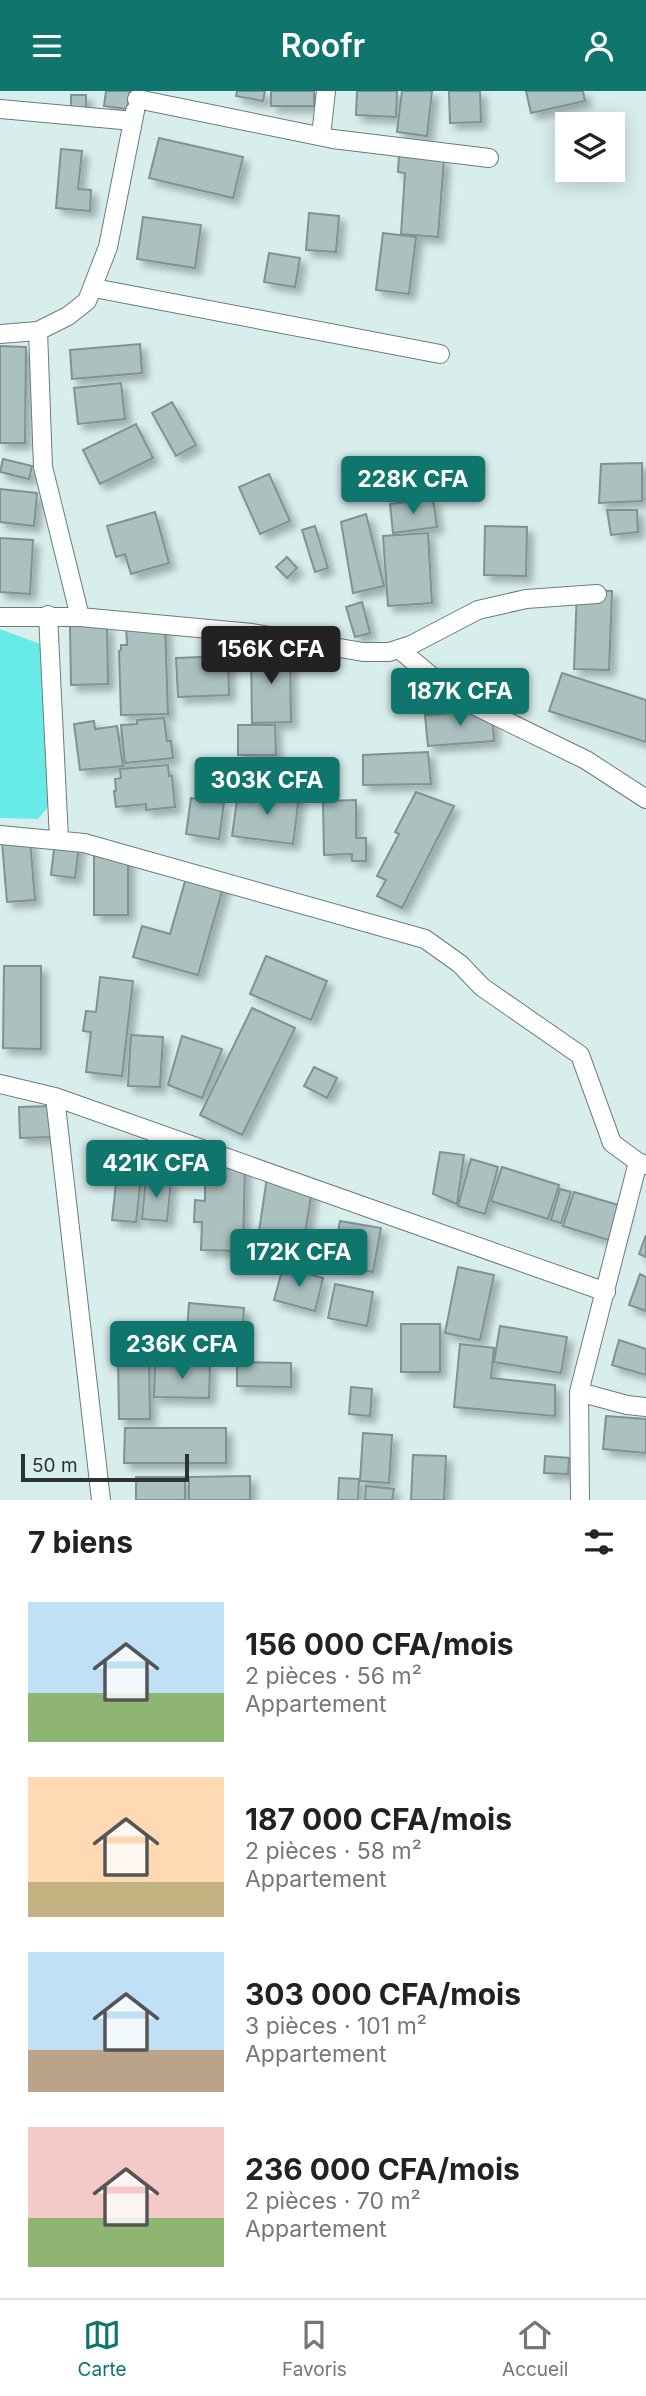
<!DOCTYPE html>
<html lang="fr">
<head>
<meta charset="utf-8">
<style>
  :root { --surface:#fff; --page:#f2f2f2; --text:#222; --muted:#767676; --line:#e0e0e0; --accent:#0f766e }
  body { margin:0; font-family:Inter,sans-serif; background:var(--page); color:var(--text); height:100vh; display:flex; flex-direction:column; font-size:26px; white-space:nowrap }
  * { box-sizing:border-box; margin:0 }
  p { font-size:23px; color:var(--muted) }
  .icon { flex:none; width:38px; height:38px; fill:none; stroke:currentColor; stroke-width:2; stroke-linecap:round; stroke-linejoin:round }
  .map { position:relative; height:1409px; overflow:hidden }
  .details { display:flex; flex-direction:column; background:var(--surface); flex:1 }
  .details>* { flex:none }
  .fabs { position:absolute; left:555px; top:21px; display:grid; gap:14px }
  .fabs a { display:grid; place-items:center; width:70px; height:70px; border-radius:0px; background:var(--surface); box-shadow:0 4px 18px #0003; font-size:35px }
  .scale { position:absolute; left:21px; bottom:18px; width:168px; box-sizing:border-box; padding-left:7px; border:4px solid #2b3333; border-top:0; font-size:19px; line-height:24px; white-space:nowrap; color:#2b3333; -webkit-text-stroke:5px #d8eeed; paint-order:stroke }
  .price { position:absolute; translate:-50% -60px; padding:0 16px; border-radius:7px; background:var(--accent); color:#fff; font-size:23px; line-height:46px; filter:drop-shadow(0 2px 4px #0008) }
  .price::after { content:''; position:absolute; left:50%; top:42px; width:21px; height:16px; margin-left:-10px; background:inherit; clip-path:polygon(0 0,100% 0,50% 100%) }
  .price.on { background:#222; color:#fff }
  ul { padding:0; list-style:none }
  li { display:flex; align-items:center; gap:21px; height:175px; padding:0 28px }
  li span { display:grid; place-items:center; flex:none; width:196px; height:140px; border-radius:0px; color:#555 }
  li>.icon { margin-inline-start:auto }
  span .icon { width:84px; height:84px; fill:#fffc; stroke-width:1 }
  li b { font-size:30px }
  h2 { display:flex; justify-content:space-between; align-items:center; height:84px; padding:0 28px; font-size:30px }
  header { display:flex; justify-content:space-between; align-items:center; height:91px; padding:0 28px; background:var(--accent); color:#fff; font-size:32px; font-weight:600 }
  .menu { display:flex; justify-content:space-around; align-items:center; height:98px; border-top:2px solid var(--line); background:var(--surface); font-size:19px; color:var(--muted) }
  .menu a { display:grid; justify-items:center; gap:4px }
  .menu .on { color:var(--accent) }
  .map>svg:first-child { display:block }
  .green { fill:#68ebe7 }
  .building { fill:#abc1c0; stroke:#7f9392; stroke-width:2; filter:url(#shadow) }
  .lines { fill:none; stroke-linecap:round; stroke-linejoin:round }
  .minor-casing { stroke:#697d7c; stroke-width:20 }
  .minor { stroke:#fff; stroke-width:18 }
</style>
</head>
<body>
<header><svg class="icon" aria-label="menu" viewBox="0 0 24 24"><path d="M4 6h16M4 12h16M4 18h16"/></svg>Roofr<svg class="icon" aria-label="person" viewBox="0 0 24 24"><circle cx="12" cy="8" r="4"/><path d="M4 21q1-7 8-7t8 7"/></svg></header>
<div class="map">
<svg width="646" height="1409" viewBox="0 0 646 1409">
  <defs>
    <filter id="shadow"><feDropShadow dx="6" dy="6" stdDeviation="3.5" flood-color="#0004"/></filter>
  </defs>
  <rect width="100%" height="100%" fill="#d8eeed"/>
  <path class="green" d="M0,538L40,553L51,712L38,728L0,727Z"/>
  <path class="building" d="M106,0H130L127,18L104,15Z
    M237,0H265L263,10L236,5Z
    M271,0H314V15H271Z
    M357,0H397L396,26L356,24Z
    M402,0H432L427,45L397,41Z
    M449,0H480L481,31L450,32Z
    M526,0H583L585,10L531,22Z
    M71,4H86V20H71Z
    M159,47L243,66L233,107L149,87Z
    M61,58L82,60L78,98L91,99L90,120L56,117Z
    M399,64L444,68L438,146L401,143L405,82L398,81Z
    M309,122L339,125L336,161L306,159Z
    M143,126L201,134L195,177L137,168Z
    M383,142L416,146L409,203L376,199Z
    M269,162L300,167L295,196L264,191Z
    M140,253L142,282L72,288L70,259Z
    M0,255L26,256L25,352H0Z
    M121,292L125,328L78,333L74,297Z
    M172,311L196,354L176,365L152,322Z
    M136,333L153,367L100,393L83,359Z
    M3,368L32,375L29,388L0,381Z
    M642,372V410L599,412L601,373Z
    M269,383L290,430L260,443L239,396Z
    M0,398L37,402L34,435L0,431Z
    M433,408L437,436L393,442L390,413Z
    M607,419H637L638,441L611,444Z
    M155,421L169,472L131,483L125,463L116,466L107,435Z
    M366,423L384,495L353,502L341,431Z
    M315,435L328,477L315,481L302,439Z
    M485,435L527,436L526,485L484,484Z
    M428,442L432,512L388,515L383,445Z
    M0,447L33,449L30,503L0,501Z
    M287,466L297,477L287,487L276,476Z
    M577,499L612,500L609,579L574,578Z
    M362,511L370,542L355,546L346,516Z
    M165,533L168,623L121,624L119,560L121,559V554H127L126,534Z
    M107,534L108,593L71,594L70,535Z
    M290,558L291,631L252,632L251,559Z
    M228,565L229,604L178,606L176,567Z
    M562,582L646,609V651L549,620Z
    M492,619L494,650L428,655L425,624Z
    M164,627L167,650H171L173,667L125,672L121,634L137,633V629Z
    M94,630L95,638L117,635L123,675L80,679L74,633Z
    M238,634H275L276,664H238Z
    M428,661L431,693L363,694V664Z
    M168,674L169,685H172L175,716L146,719V713L116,716L114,700H116L115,688L121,687L120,678Z
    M247,699L299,705L293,753L232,745L237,709L246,710Z
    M416,701L454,715L402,817L377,805L386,789L377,785L399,743L395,741Z
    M191,707L224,712L219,748L186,743Z
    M356,709V747H366V770H352V763L324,764L323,710Z
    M30,749L35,809L7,811L2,751Z
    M55,750L79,753L75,787L51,784Z
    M94,759H128V824H94Z
    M188,780L225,790L198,884L133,866L142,835L170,843Z
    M266,865L327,890L311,929L250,903Z
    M4,875H41V958L3,957Z
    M100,886L133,890L122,985L86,981L91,941L83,940L86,920L96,921Z
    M252,917L295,937L242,1044L200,1024Z
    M131,944L163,946L160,996L128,995Z
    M182,945L222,958L202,1007L168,994Z
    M314,976L337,987L327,1007L304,995Z
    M50,1015L51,1046L20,1047L19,1016Z
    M440,1061L464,1064L457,1113L433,1103Z
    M471,1068L498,1076L485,1123L458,1115Z
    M205,1070L245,1071L243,1160L201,1159L202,1131H194L195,1109L205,1110Z
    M502,1076L559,1094L548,1128L491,1110Z
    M117,1083L141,1085L136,1131L112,1129Z
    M267,1086L312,1099L302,1161L257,1154Z
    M146,1087L171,1090L167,1130L142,1128Z
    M560,1098L571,1101L561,1132L551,1129Z
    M574,1101L625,1116L615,1151L563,1135Z
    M340,1130L381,1137L373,1181L332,1174Z
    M646,1144V1166L639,1163Z
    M283,1176L323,1187L315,1220L274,1209Z
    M458,1176L494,1184L480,1249L445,1242Z
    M640,1183L646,1186V1220L629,1214Z
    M335,1193L373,1201L367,1235L328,1227Z
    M189,1212L244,1217L241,1258L186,1254Z
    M401,1233H440V1281H401Z
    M500,1235L567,1246L561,1282L494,1271Z
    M619,1249L646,1258V1284L612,1274Z
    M460,1253L494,1257L491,1287L555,1294V1325L454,1316Z
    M149,1264L150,1328H119L118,1265Z
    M237,1271L291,1272V1296L237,1295Z
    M155,1273L210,1274L209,1307L154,1306Z
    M351,1296L372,1298L370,1325L349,1323Z
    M606,1325L646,1328V1362L603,1358Z
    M125,1337H226V1372H124Z
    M363,1342L392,1344L389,1392L360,1390Z
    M413,1364L446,1365L444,1409H411Z
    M545,1365L569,1367L568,1383L544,1382Z
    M250,1385V1409H189V1386Z
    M136,1386H185V1409H136Z
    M339,1387L359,1388L358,1409H338Z
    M366,1395L394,1398L392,1409H365Z"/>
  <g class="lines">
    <defs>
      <path id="minor" d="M137,8L333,48L489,67
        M0,18L133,30L135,20
        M321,45L326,0
        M94,197L440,263
        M38,240L43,376L80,526
        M0,243L38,240L68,225L87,210L108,156L133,30
        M48,524L59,748
        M0,526H80L252,542L363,561H389L411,554L478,519L526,508L597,503
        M399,558L455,605L586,669L646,708
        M0,744L84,752L425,848L460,873L482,896L580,964L612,1052L638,1071L646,1074
        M0,993L55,1006L606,1201
        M55,1006L101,1409
        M579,1301L627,1314L646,1316
        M580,1409L579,1301L638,1071"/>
    </defs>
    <use href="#minor" class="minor-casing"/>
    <use href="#minor" class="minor"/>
  </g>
</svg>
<div class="fabs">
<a><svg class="icon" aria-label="layers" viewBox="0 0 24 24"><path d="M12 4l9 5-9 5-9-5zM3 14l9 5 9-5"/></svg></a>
</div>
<div class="scale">50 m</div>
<b class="price" style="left:413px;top:425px">228K CFA</b>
<b class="price on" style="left:271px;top:595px">156K CFA</b>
<b class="price" style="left:460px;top:637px">187K CFA</b>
<b class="price" style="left:267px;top:726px">303K CFA</b>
<b class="price" style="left:156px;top:1109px">421K CFA</b>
<b class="price" style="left:299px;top:1198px">172K CFA</b>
<b class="price" style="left:182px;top:1290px">236K CFA</b>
</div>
<section class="details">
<h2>7 biens<svg class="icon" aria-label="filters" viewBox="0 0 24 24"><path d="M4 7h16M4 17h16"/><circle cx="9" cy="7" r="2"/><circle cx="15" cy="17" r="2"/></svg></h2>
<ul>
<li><span style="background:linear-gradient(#bfe0f5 65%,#8fb573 0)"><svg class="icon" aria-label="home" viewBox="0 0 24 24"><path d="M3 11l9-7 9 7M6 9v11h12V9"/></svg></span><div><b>156 000 CFA/mois</b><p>2 pièces · 56 m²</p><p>Appartement</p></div></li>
<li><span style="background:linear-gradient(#ffd9b3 75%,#c2b280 0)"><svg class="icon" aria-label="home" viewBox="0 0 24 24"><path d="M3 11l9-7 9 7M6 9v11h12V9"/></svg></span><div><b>187 000 CFA/mois</b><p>2 pièces · 58 m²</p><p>Appartement</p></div></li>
<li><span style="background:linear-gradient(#bfe0f5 70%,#b9a48a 0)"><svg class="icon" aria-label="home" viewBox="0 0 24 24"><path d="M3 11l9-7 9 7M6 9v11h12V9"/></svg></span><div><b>303 000 CFA/mois</b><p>3 pièces · 101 m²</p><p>Appartement</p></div></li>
<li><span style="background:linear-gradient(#f6c9c9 65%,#8fb573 0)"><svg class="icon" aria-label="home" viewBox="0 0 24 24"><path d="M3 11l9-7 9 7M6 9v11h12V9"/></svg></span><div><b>236 000 CFA/mois</b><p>2 pièces · 70 m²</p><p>Appartement</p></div></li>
</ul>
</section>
<nav class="menu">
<a class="on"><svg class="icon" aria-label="map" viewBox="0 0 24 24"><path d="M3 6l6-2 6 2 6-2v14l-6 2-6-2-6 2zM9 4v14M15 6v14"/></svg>Carte</a>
<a><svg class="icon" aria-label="saved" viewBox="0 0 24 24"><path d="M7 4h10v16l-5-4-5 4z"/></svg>Favoris</a>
<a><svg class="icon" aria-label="home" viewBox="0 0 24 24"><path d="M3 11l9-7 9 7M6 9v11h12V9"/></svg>Accueil</a>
</nav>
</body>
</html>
